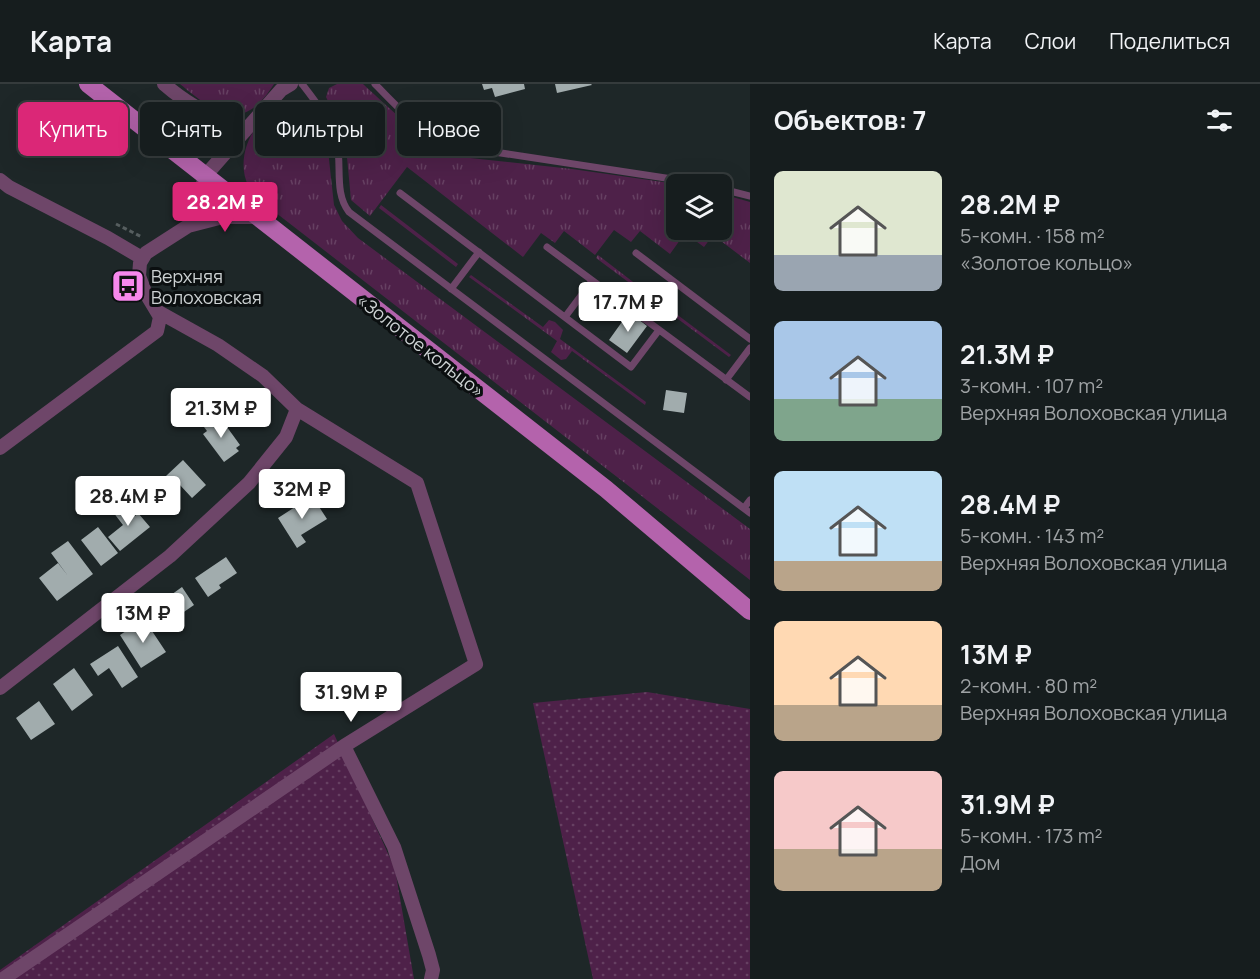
<!DOCTYPE html>
<html lang="ru">
<head>
<meta charset="utf-8">
<style>
  :root { --surface:#161d1e; --page:#232a2b; --text:#f1f3f6; --muted:#9ea2a4; --line:#353b3c; --accent:#db2777 }
  body { margin:0; font-family:Manrope,sans-serif; background:var(--page); color:var(--text); height:100vh; display:flex; flex-direction:column; font-size:22px; white-space:nowrap }
  * { box-sizing:border-box; margin:0 }
  p { font-size:20px; color:var(--muted) }
  .icon { flex:none; width:33px; height:33px; fill:none; stroke:currentColor; stroke-width:2; stroke-linecap:round; stroke-linejoin:round }
  .map { position:relative; flex:1; overflow:hidden }
  .drawer { display:flex; flex-direction:column; background:var(--surface); width:510px }
  .drawer>* { flex:none }
  .guide { position:absolute; left:18px; top:18px; width:570px; height:54px; display:flex; gap:12px }
  .controls { position:absolute; left:666px; top:90px; display:grid; gap:12px }
  .controls a { display:grid; place-items:center; width:66px; height:66px; border-radius:9px; background:var(--surface); box-shadow:0 6px 24px #0002,0 0 0 2px var(--line); font-size:30px }
  .price { position:absolute; translate:-50% -51px; padding:0 14px; border-radius:6px; background:#fff; color:#222; font-size:20px; line-height:39px; filter:drop-shadow(0 2px 3px #0008) }
  .price::after { content:''; position:absolute; left:50%; top:36px; width:18px; height:14px; margin-left:-9px; background:inherit; clip-path:polygon(0 0,100% 0,50% 100%) }
  .price.on { background:var(--accent); color:#fff }
  ul { padding:0; list-style:none }
  li { display:flex; align-items:center; gap:18px; height:150px; padding:0 24px }
  li span { display:grid; place-items:center; flex:none; width:168px; height:120px; border-radius:9px; color:#555 }
  li>.icon { margin-inline-start:auto }
  span .icon { width:72px; height:72px; fill:#fffc; stroke-width:1 }
  li b { font-size:26px }
  h2 { display:flex; justify-content:space-between; align-items:center; height:72px; padding:0 24px; font-size:26px }
  .pill { padding:0 21px; border-radius:9px; background:var(--surface); box-shadow:0 6px 24px #0002,0 0 0 2px var(--line); font-size:21px; line-height:54px }
  .pill.on { background:var(--accent); color:#fff }
  header { display:flex; align-items:center; gap:36px; box-sizing:border-box; height:84px; padding:0 30px; background:var(--surface); border-bottom:2px solid var(--line) }
  header strong { font-size:28px }
  nav { display:flex; gap:33px; margin-inline-start:auto; font-size:21px }
  main { display:flex; flex:1; min-height:0 }
  .map>svg:first-child { display:block }
  .grass { fill:url(#grass-tufts) }
  .park { fill:url(#park-dots) }
  .building { fill:#a1acad }
  .lines { fill:none; stroke-linecap:round; stroke-linejoin:round }
  .path { stroke:#565e5f; stroke-width:3; stroke-dasharray:4.5 3; stroke-linecap:butt }
  .lane { stroke:#6e4669; stroke-width:7 }
  .street { stroke:#6e4669; stroke-width:14 }
  .primary { stroke:#b463ac; stroke-width:18 }
  .labels { text-anchor:middle; dominant-baseline:central; stroke-width:6; stroke-linejoin:round; paint-order:stroke }
  .poi-label { font-size:18px; fill:#cdd2d3; stroke:#0b0f10; text-anchor:start }
  .street-label { font-size:18px; fill:#cdd2d3; stroke:#0b0f10 }
</style>
</head>
<body>
<header>
<strong>Карта</strong>
<nav><a>Карта</a><a>Слои</a><a>Поделиться</a></nav>
</header>
<main>
<div class="map">
<svg width="750" height="895" viewBox="0 0 750 895">
  <defs>
    <pattern id="grass-tufts" width="24" height="20" patternUnits="userSpaceOnUse" patternTransform="scale(1.5)"><rect width="24" height="20" fill="#4e2149"/><path d="M3 7l-1-3M5 7V3M7 7l1-3M15 17l-1-3M17 17v-4M19 17l1-3" fill="none" stroke="#664062"/></pattern>
    <pattern id="park-dots" width="8" height="8" patternUnits="userSpaceOnUse" patternTransform="scale(1.5)"><rect width="8" height="8" fill="#4e2149"/><path d="M2 2h.1M6 6h.1" fill="none" stroke="#664062" stroke-width="1.8" stroke-linecap="round"/></pattern>
  </defs>
  <rect width="100%" height="100%" fill="#1e2728"/>
  <path class="grass" d="M180,0H274C243,50 216,30 180,0Z
    M337,0H363C396,30 426,62 470,74L572,85L677,100L676,146H722V110L750,118V179L713,151L704,163L685,149L670,170L640,147L631,158L614,146L595,171L564,147L555,159L541,149L523,173L407,83L370,132L351,116L345,52L326,13L329,4Z
    M292,21L305,24L311,31L327,57L334,121L342,137L358,154L750,445V496L280,132C270,123 256,114 249,103C232,72 257,24 292,21Z
    M381,121L458,180L456,183L379,124Z
    M598,171L654,214L660,206L669,207L673,214L667,223L731,271L729,273L596,174Z
    M471,191L543,243L549,236L555,238L563,246L560,255L646,318L645,321L572,267L566,275L561,276L551,268L557,257L469,193Z"/>
  <path class="park" d="M647,608L750,625V895H593L533,619Z
    M334,650L395,785L414,895H0V886Z"/>
  <path class="building" d="M482,0H524L525,5L495,13L492,4L484,6Z
    M555,0H591L592,1L557,9Z
    M629,228L647,242L627,269L609,256Z
    M666,306L687,309L684,329L663,326Z
    M219,332L240,361L236,364L239,367L224,378L203,350L207,347L204,343Z
    M183,376L206,401L192,414L179,400L176,403L166,392Z
    M312,412L327,435L301,451L306,458L297,464L278,434Z
    M124,419L135,432L138,429L150,443L120,467L108,453L123,441L113,428Z
    M98,443L118,469L101,482L81,456Z
    M68,457L93,490L57,517L39,494L58,479L68,492L51,469Z
    M226,473L237,489L219,501L221,504L208,513L195,494Z
    M182,503L194,521L162,543L150,526Z
    M144,535L166,568L141,584L120,551Z
    M118,562L138,593L122,604L109,584L98,592L90,580Z
    M74,584L93,611L72,627L53,600Z
    M39,617L55,640L31,656L16,634Z"/>
  <g class="lines">
    <path class="path" d="M116,140L142,153"/>
    <path class="lane" d="M302,0C316,18 331,37 337,60C342,82 334,109 349,128L750,429
      M375,0C399,25 422,50 455,62L705,100
      M722,105L750,112
      M400,109L631,283L659,246
      M547,163L750,313
      M636,169L750,255
      M451,205L479,168
      M565,233L592,197
      M726,296L750,264
      M744,424L750,416"/>
    <path class="street" d="M164,0C189,22 215,34 245,47
      M0,96L9,103L108,154L142,174
      M188,142L197,123L205,92L281,6L291,0
      M0,364L157,247L160,233L145,208L139,192L140,179L146,169L188,142L223,133H258
      M0,604L170,472L249,399L286,353L297,325L263,292L218,261L157,227
      M344,662L394,763L429,871L433,886L431,895
      M3,895L344,662L476,580L417,399L297,325"/>
    <path class="primary" d="M88,0L606,405L750,527"/>
  </g>
  <defs>
    <symbol id="bus-square" viewBox="-11 -11 22 22"><rect x="-9" y="-9" width="18" height="18" rx="4" fill="#f788ec" stroke="#0b0f10"/><path d="M-5-6H5V4H4V6H2V4H-2V6H-4V4H-5ZM-3.5-4V0h7V-4ZM-3.5 1.2v1.5H-2V1.2ZM2 1.2v1.5H3.5V1.2Z" fill="#111"/></symbol>
  </defs>
  <g fill-rule="evenodd">
    <use href="#bus-square" x="109" y="183" width="38" height="38"/>
  </g>
  <g class="labels">
    <g class="poi-label">
      <text x="151" y="192">Верхняя<tspan x="151" dy="21">Волоховская</tspan></text>
    </g>
    <g class="street-label">
      <text transform="translate(421 261) rotate(38)">«Золотое кольцо»</text>
    </g>
  </g>
</svg>
<div class="controls">
<a><svg class="icon" aria-label="layers" viewBox="0 0 24 24"><path d="M12 4l9 5-9 5-9-5zM3 14l9 5 9-5"/></svg></a>
</div>
<b class="price on" style="left:225px;top:149px">28.2M ₽</b>
<b class="price" style="left:628px;top:249px">17.7M ₽</b>
<b class="price" style="left:221px;top:355px">21.3M ₽</b>
<b class="price" style="left:302px;top:436px">32M ₽</b>
<b class="price" style="left:128px;top:443px">28.4M ₽</b>
<b class="price" style="left:143px;top:560px">13M ₽</b>
<b class="price" style="left:351px;top:639px">31.9M ₽</b>
<div class="guide">
<a class="pill on">Купить</a>
<a class="pill">Снять</a>
<a class="pill">Фильтры</a>
<a class="pill">Новое</a>
</div>
</div>
<section class="drawer">
<h2>Объектов: 7<svg class="icon" aria-label="filters" viewBox="0 0 24 24"><path d="M4 7h16M4 17h16"/><circle cx="9" cy="7" r="2"/><circle cx="15" cy="17" r="2"/></svg></h2>
<ul>
<li><span style="background:linear-gradient(#dfe7d0 70%,#9aa5b1 0)"><svg class="icon" aria-label="home" viewBox="0 0 24 24"><path d="M3 11l9-7 9 7M6 9v11h12V9"/></svg></span><div><b>28.2M ₽</b><p>5-комн. · 158 m²</p><p>«Золотое кольцо»</p></div></li>
<li><span style="background:linear-gradient(#a9c7e8 65%,#7fa58c 0)"><svg class="icon" aria-label="home" viewBox="0 0 24 24"><path d="M3 11l9-7 9 7M6 9v11h12V9"/></svg></span><div><b>21.3M ₽</b><p>3-комн. · 107 m²</p><p>Верхняя Волоховская улица</p></div></li>
<li><span style="background:linear-gradient(#bfe0f5 75%,#b9a48a 0)"><svg class="icon" aria-label="home" viewBox="0 0 24 24"><path d="M3 11l9-7 9 7M6 9v11h12V9"/></svg></span><div><b>28.4M ₽</b><p>5-комн. · 143 m²</p><p>Верхняя Волоховская улица</p></div></li>
<li><span style="background:linear-gradient(#ffd9b3 70%,#b9a48a 0)"><svg class="icon" aria-label="home" viewBox="0 0 24 24"><path d="M3 11l9-7 9 7M6 9v11h12V9"/></svg></span><div><b>13M ₽</b><p>2-комн. · 80 m²</p><p>Верхняя Волоховская улица</p></div></li>
<li><span style="background:linear-gradient(#f6c9c9 65%,#b9a48a 0)"><svg class="icon" aria-label="home" viewBox="0 0 24 24"><path d="M3 11l9-7 9 7M6 9v11h12V9"/></svg></span><div><b>31.9M ₽</b><p>5-комн. · 173 m²</p><p>Дом</p></div></li>
</ul>
</section>
</main>
</body>
</html>
